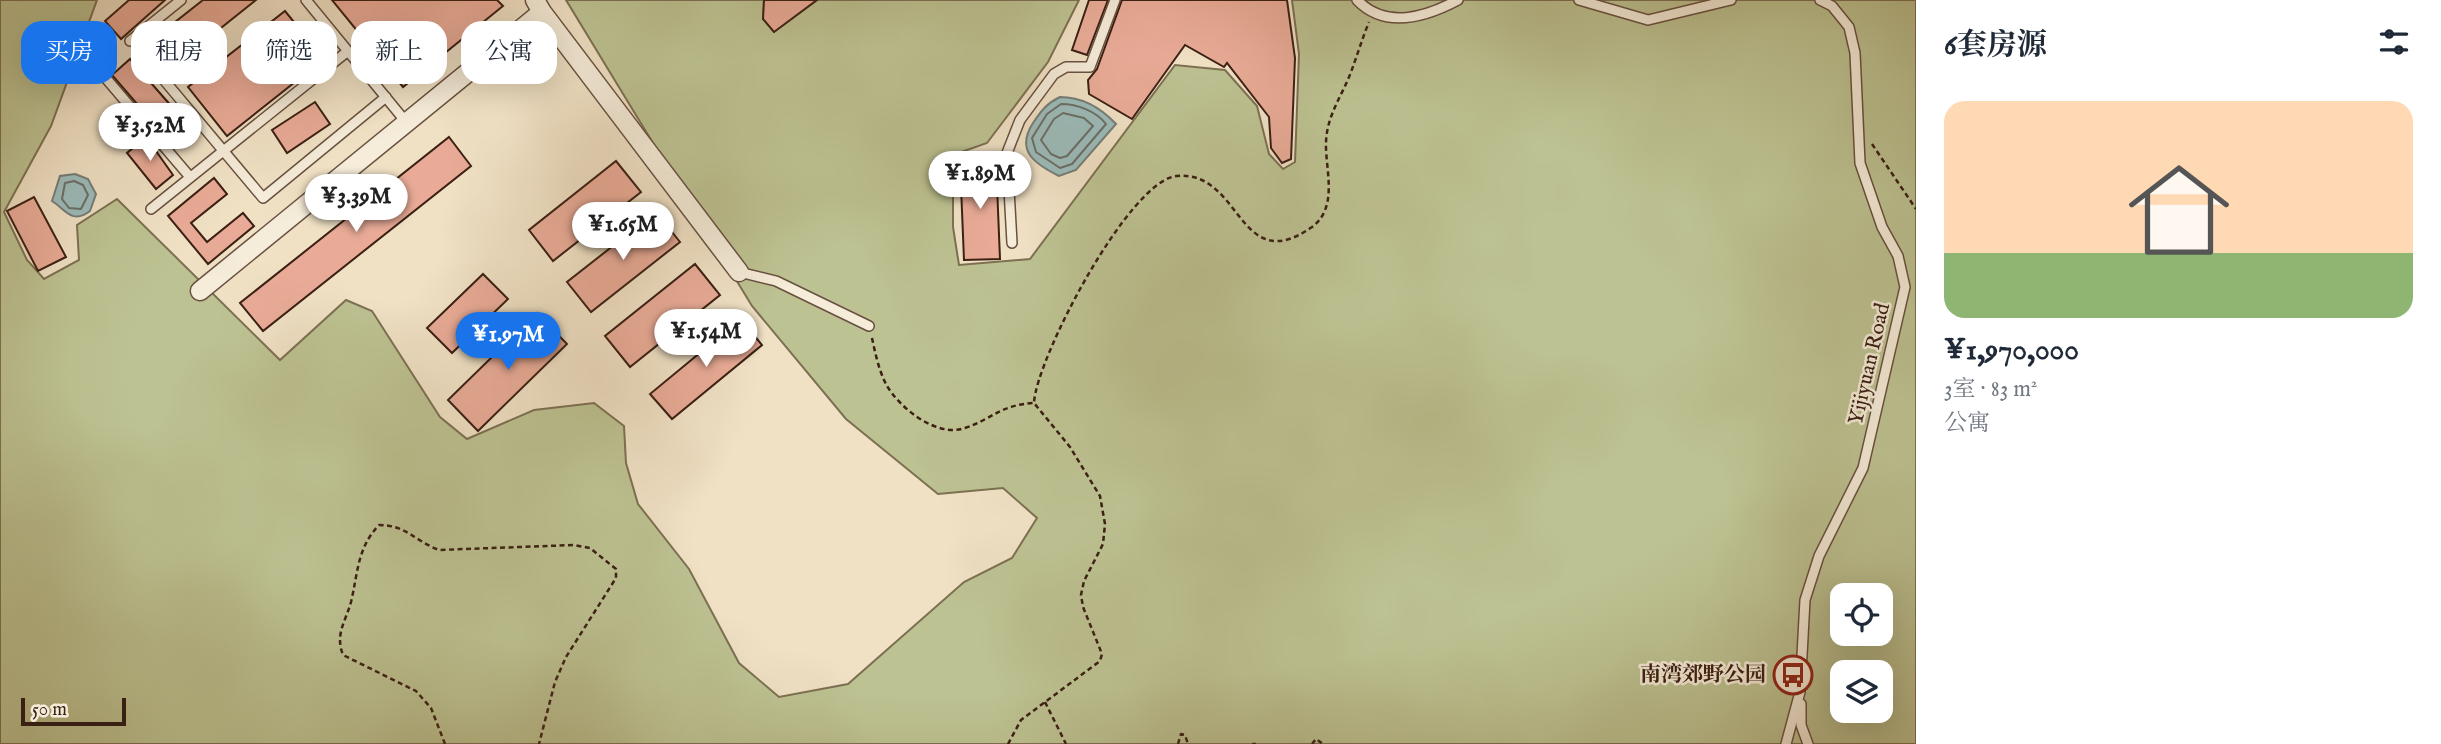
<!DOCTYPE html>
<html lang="zh">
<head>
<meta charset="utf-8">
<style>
  :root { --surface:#fff; --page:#f6f6f7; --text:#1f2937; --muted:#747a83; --line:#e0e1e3; --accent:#1a73e8 }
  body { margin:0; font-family:"IM FELL English","Noto Serif SC",serif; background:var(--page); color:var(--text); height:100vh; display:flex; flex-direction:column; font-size:26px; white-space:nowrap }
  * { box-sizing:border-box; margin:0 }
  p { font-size:23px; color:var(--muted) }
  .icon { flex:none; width:38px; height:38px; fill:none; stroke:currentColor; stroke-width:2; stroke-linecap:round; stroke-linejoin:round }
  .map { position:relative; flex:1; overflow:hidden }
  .details { display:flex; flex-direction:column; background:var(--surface); width:525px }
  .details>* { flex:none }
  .banner { position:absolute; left:21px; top:21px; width:665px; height:63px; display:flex; gap:14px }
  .fabs { position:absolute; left:1830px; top:583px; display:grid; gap:14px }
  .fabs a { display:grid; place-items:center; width:63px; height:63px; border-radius:14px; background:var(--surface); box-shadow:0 7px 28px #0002; font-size:35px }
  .scale { position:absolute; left:21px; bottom:18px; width:105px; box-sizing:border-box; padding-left:7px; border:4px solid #3a1f13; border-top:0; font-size:19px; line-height:24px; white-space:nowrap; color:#3a1f13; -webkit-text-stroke:5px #f5ecd9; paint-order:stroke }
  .price { position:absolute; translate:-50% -60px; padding:0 16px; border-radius:24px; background:#fff; color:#222; font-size:23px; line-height:46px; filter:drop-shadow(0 2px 4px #0008) }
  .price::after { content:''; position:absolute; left:50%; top:42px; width:21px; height:16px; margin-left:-10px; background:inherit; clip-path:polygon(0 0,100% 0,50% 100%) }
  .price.current { background:var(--accent); color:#fff }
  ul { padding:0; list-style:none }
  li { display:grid; align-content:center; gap:14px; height:371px; padding:0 28px }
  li+li { border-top:2px solid var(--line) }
  li span { display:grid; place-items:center; height:217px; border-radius:21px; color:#555 }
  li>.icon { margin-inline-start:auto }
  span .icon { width:126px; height:126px; fill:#fffc; stroke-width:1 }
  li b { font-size:30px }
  h2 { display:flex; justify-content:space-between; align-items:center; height:84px; padding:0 28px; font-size:30px }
  .pill { padding:0 24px; border-radius:21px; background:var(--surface); box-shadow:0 7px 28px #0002; font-size:24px; line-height:63px }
  .pill.current { background:var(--accent); color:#fff }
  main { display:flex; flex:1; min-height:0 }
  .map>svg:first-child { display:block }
  .green { fill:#bdc292; stroke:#7c7052; stroke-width:2; fill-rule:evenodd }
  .water { fill:#9cbcbb; stroke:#757d78; stroke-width:2 }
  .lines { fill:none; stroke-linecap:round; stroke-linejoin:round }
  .shore { stroke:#6b6e67; stroke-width:2 }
  .building { fill:#e9ab97; stroke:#3a1f13; stroke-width:2 }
  .lane-casing { stroke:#685040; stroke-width:12 }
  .street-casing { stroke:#685040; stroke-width:21 }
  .path { stroke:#3a1f13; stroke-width:2.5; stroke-dasharray:5 3.5; stroke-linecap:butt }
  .lane { stroke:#f5ecd9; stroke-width:9 }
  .street { stroke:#f5ecd9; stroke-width:18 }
  .labels { text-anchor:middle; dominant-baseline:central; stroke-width:5; stroke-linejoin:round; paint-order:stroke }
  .street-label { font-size:21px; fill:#3a1f13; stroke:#f5ecd9 }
  .poi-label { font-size:21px; font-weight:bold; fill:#3a1f13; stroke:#f5ecd9; text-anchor:end }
</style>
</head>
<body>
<main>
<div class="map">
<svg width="1916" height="744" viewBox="0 0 1916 744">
  <rect width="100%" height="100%" fill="#f0e1c5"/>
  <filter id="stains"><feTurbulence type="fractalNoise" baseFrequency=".00286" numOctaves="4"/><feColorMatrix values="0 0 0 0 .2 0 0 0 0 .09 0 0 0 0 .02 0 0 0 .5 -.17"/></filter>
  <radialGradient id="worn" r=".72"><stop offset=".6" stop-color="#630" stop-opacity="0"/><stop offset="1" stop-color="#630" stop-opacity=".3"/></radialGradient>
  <path class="green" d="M0,0H97L51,126L4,212L27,260L44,279L79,260L77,225L117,199L280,360L346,300L372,311L440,417L467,439L534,410L594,403L624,426L626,463L638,504L689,569L739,663L779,697L848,684L964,582L1012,558L1037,518L1003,488L938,494L846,419L752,306L566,0H764L763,19L774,32L817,0H1079L1048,62L987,143L953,155V227L959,265L1030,259L1175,65L1225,70L1257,106L1269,154L1283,169L1295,162L1299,54L1292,0H1916V744H0ZM1843,595H1881V634H1843ZM1843,672H1881V710H1843Z"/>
  <path class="water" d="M1060,97C1083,97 1101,108 1116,124L1076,170L1059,176C1035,164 1015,151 1033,123C1041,111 1047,103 1060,97Z
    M75,174L88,179L96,194L90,211C72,225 65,209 52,201L60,176Z"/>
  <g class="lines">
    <path class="shore" d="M1061,104C1077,104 1096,111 1106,124L1072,164L1060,168L1036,152L1032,138L1047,114Z
      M1063,113L1084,118L1093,126L1067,156L1060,158L1051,154L1041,140L1054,119Z
      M74,181L83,185L88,195L81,209L69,208L62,199L65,183Z"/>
  </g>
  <path class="building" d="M129,0H165L121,39L105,21Z
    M203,0H256L172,67L151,41Z
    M332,0H497L503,6L403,87Z
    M764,0H817L774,32L763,19Z
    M1089,0H1108L1087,55L1072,50Z
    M1122,0H1287L1295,58L1291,159L1282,163L1271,148L1269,117L1227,63L1224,67L1185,45L1132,119L1089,94L1088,80L1097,69Z
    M285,11L324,59L227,136L188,87Z
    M130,59L194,132L175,148L112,75Z
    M315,102L330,124L287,153L272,130Z
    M146,137L173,175L156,189L127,153Z
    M449,137L471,166L263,331L240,303Z
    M616,161L641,192L553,261L529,230Z
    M996,161L1000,259L964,260L960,162Z
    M214,178L227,194L191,223L207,242L243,213L254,226L208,264L168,216Z
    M34,197L66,257L38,271L7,211Z
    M656,212L680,242L591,312L567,282Z
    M695,264L720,295L630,367L605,336Z
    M483,274L508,299L452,353L427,328Z
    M537,313L567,344L478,431L448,400Z
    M741,319L762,345L672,419L650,394Z"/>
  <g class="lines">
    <defs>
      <path id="lane" d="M306,0L406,122
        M1357,0C1386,30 1426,17 1458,0
        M1579,0L1648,20L1731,0
        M130,41L181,0
        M143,55L263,198L386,97
        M98,69L190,177
        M151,209L348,51
        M1012,243L1007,153L1020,120L1054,74L1066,67H1090L1115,0
        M739,272L776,281L869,326
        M1801,704V725L1808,744
        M1786,744L1800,692L1805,600L1819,556L1863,468L1905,287L1898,256L1882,227L1860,163L1855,53L1849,27L1832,6L1820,0"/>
      <path id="street" d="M542,12L739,272
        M200,291L542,12L535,0"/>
    </defs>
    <use href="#lane" class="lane-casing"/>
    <use href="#street" class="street-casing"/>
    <path class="path" d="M1872,144L1916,209
      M872,338C875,352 879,371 886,384C899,408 937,438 965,428C994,418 1000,405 1034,403
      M1045,702L1066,744
      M445,744L431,708L416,691L343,655C335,634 345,623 351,602C358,573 357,548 379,525C406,525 415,541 439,550L573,545L590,548L616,569V578L566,657L555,682L539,744
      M1008,744L1021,720L1100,661L1102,654L1083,607L1081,595L1084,581L1103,544L1105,524L1100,496L1070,447L1034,403C1036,359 1129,180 1177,176C1242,170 1238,279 1312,227C1339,207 1325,169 1326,142C1327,115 1342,96 1351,72C1357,56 1362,39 1369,22
      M1178,744L1181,734L1185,735L1188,744
      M1252,744H1256
      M1312,744L1316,739L1323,744"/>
    <use href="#lane" class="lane"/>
    <use href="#street" class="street"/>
  </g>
  <defs>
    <symbol id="bus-ring" viewBox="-11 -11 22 22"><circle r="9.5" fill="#f5ecd9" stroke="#8f2418" stroke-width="1.5"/><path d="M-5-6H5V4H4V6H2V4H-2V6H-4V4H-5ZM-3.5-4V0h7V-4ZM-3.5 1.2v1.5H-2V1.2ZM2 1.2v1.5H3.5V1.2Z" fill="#8f2418"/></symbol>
  </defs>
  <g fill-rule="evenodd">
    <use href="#bus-ring" x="1771" y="653" width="44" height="44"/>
  </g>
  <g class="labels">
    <g class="street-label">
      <text transform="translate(1870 364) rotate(-77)">Yijiyuan Road</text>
    </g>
    <g class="poi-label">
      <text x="1766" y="675">南湾郊野公园</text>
    </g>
  </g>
  <rect width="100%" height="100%" filter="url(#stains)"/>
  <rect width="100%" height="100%" fill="url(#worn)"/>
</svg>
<div class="fabs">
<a><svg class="icon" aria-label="locate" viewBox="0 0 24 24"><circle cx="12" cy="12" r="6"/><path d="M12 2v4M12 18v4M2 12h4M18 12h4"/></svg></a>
<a><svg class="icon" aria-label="layers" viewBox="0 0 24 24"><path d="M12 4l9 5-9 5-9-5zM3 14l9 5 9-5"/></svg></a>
</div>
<div class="scale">50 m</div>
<b class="price" style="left:150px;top:163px">¥3.52M</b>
<b class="price" style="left:980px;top:211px">¥1.89M</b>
<b class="price" style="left:356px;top:234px">¥3.39M</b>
<b class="price" style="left:623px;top:262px">¥1.65M</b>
<b class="price" style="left:706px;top:369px">¥1.54M</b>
<b class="price current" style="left:508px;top:372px">¥1.97M</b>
<div class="banner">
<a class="pill current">买房</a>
<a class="pill">租房</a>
<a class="pill">筛选</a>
<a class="pill">新上</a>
<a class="pill">公寓</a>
</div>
</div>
<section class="details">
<h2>6套房源<svg class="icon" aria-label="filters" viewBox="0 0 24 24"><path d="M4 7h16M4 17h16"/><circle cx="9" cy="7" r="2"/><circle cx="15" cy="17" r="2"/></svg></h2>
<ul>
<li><span style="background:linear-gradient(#ffd9b3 70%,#8fb573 0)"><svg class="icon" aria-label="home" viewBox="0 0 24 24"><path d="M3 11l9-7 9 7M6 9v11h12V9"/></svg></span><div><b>¥1,970,000</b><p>3室 · 83 m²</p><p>公寓</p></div></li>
</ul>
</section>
</main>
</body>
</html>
